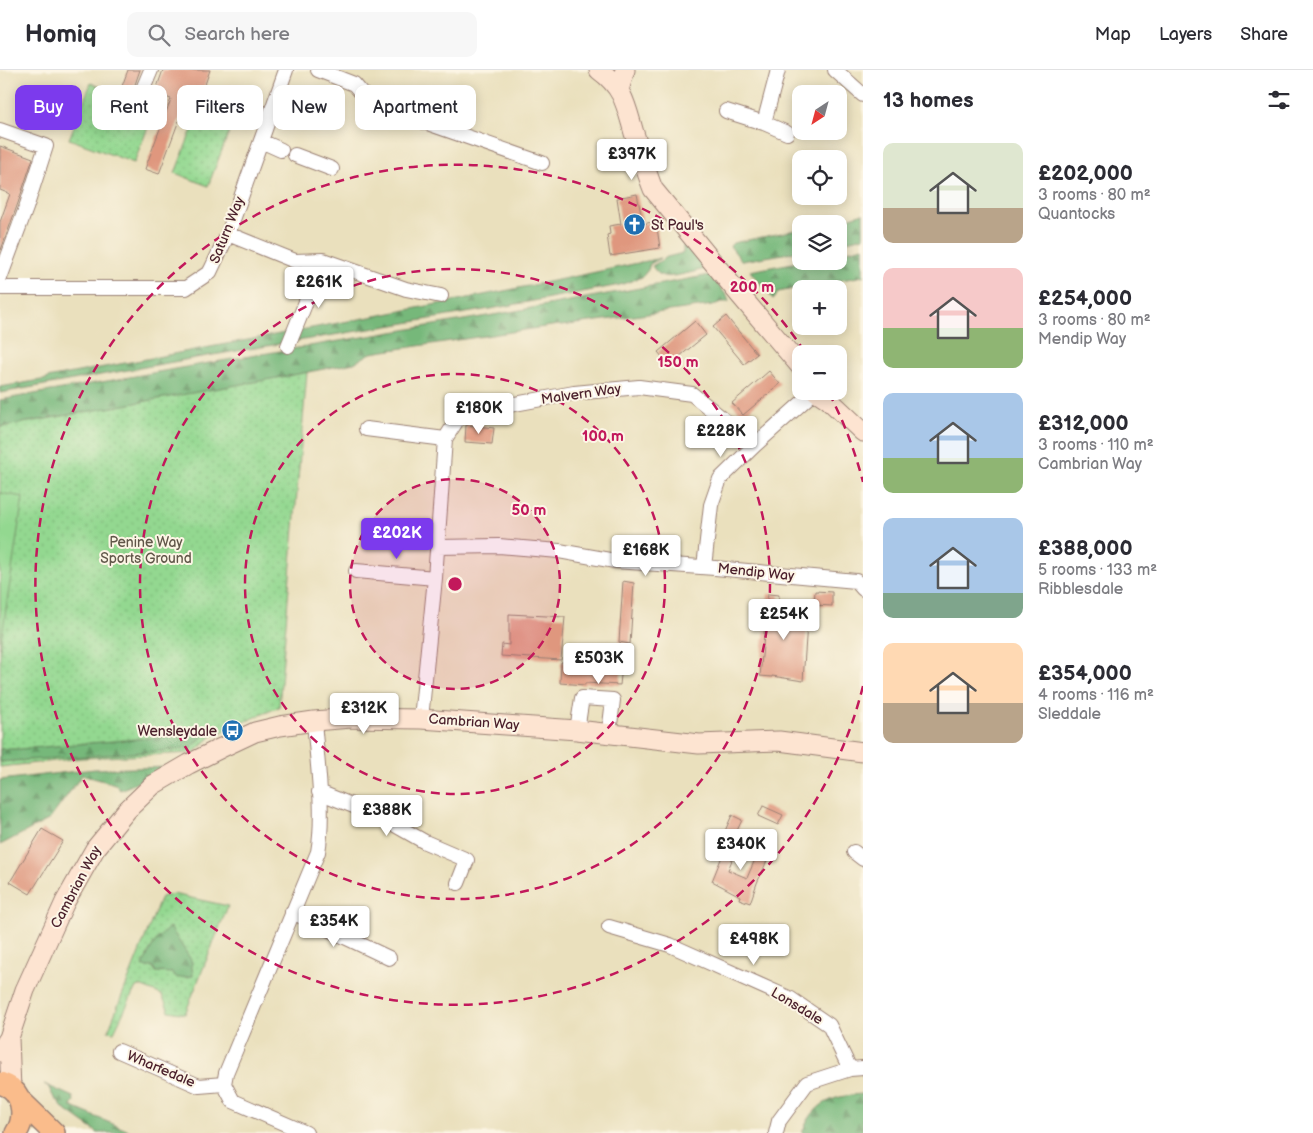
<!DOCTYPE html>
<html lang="en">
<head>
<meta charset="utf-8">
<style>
  :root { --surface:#fff; --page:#f7f7f7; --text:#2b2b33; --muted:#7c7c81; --line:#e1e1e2; --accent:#7c3aed }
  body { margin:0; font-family:"Balsamiq Sans",sans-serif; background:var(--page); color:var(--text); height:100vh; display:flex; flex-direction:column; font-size:19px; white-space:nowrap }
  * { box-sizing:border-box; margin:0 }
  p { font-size:16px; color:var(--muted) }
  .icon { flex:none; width:28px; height:28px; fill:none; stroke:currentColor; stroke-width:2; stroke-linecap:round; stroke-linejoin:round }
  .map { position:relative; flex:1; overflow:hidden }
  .details { display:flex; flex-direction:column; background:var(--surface); width:450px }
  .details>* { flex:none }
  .banner { position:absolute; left:15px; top:15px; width:475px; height:45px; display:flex; gap:10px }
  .needle { width:32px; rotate:216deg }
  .controls { position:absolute; left:792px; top:15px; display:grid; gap:10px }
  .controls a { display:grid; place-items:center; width:55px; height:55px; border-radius:10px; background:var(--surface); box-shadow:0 2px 12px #0003; font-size:25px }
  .price { position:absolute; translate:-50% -42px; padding:0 11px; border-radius:5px; background:#fff; color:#222; font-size:16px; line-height:32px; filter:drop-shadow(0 1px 2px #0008) }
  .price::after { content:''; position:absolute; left:50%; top:30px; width:15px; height:11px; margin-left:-8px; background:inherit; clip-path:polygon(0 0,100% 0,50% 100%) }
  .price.active { background:var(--accent); color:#fff }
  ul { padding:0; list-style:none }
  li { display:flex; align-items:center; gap:15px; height:125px; padding:0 20px }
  li span { display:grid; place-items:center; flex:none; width:140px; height:100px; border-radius:10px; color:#555 }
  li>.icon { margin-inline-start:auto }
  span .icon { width:60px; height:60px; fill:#fffc; stroke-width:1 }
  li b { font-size:21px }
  h2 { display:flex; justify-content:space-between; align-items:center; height:60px; padding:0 20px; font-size:21px }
  .tag { padding:0 18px; border-radius:10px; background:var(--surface); box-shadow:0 2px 12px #0003; font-size:18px; line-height:45px }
  .tag.active { background:var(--accent); color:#fff }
  header { display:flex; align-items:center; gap:30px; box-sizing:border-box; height:70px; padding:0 25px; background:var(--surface); border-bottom:1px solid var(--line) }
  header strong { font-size:24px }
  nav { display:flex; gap:28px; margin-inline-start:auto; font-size:18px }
  .search { width:350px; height:45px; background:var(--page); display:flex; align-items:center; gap:12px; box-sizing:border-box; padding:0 18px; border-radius:10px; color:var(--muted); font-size:19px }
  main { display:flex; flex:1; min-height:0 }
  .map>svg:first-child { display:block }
  .grass { fill:url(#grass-dots); stroke:#6e7c5e }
  .forest { fill:url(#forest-firs); stroke:#606c52 }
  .garden { fill:#93d890; stroke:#6e7c5e }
  .building { fill:#df977e }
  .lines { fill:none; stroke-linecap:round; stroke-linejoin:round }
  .street-casing { stroke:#9a8074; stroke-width:16 }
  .secondary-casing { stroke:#9a8074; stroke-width:21 }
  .primary-casing { stroke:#9a8074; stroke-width:24 }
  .street { stroke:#fff; stroke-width:14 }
  .secondary { stroke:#fde4d1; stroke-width:19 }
  .primary { stroke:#fabc8b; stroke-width:21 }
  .ring { fill:none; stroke:#c2185b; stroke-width:2.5; stroke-dasharray:9 6 }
  .labels { text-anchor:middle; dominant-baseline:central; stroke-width:4; stroke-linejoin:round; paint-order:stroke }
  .poi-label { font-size:14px; fill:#4a1f2b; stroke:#fcf5e5; text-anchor:start }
  .street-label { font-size:14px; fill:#4a1f2b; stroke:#fcf5e5 }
  .park-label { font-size:14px; fill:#605649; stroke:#fcf5e5 }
  .centre { fill:#c2185b; stroke:#fcf5e5; stroke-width:2.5 }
  .ring-label { font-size:15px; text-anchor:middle; font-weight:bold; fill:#c2185b; stroke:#fcf5e5; stroke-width:4; stroke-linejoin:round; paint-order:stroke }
</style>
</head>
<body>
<header>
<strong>Homiq</strong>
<div class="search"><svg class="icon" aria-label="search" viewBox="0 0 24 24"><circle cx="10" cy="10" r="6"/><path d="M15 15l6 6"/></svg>Search here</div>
<nav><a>Map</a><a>Layers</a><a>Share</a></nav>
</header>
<main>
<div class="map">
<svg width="863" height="1063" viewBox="0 0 863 1063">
  <defs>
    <pattern id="grass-dots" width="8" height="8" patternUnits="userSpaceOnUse" patternTransform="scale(1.25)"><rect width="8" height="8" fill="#93d890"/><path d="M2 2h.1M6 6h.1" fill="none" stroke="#80b97c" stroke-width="1.8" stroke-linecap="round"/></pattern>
    <pattern id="forest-firs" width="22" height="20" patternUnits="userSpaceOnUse" patternTransform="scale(1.25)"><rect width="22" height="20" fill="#76b87a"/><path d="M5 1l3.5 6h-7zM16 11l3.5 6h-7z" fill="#639564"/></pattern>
  </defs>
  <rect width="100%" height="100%" fill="#fcf5e5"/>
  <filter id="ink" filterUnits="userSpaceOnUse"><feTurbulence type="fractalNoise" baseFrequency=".02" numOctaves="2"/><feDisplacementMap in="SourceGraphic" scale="10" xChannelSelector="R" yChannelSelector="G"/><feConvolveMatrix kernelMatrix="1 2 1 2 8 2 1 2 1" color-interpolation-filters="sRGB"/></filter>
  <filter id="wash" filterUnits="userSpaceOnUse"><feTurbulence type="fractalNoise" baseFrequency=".0096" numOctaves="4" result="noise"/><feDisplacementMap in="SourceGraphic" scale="20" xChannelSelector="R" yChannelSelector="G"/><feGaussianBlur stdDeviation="1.12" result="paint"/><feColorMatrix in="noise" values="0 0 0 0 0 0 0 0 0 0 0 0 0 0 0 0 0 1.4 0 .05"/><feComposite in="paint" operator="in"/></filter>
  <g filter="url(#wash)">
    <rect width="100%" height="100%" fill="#eae0bd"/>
    <path class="grass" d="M91,13L154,42L134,93L69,69Z
      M196,49L229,62L208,116L175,103Z
      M307,302L279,637L212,666L193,683L82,688L0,697V357Z
      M173,824L228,836L185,944L169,941L162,925L140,916L136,917L114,962L108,961L161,827Z"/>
    <path class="forest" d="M863,143V167L839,173V154H830Z
      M801,159V181L742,191L730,176L733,173Z
      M683,176H686L705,199C696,201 673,208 664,206C658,205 655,200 652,196L667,187L683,183Z
      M863,177V206L778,222L775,228L773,229L750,201L803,191H839V183Z
      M661,188L650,194L648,200L642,207L620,215L490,239L201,287L0,323V317L47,309V308C252,268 458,233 661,188Z
      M710,205L727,226L729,232H722L713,235L561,256L558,255L371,283L354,293L288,306L0,357V330L203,294L499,244Z
      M206,663L191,679L0,692V679H20Z
      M173,697L120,720L115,714L82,705L50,749L0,775V710L95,699Z
      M170,857L191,890L193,906L178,908L171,903L156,902L153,897H143C149,879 155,869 170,857Z
      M44,1014L73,1027L74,1031L70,1036L134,1063H98L64,1039L53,1026L48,1016Z
      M863,1024V1063H802C814,1032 832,1026 863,1024Z"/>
    <path class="garden" d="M0,423L23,427L0,578Z"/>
    <g id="blocks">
      <path class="building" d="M128,0H140L132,23L121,19Z
        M163,0H210L197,38L185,34L159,104L145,99L171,29L155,23Z
        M0,76L33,88L18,133L1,180H0V152L10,124L0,120Z
        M637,124L643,154L656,151L660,178L610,186L607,165L610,164L609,156L621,154L617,128Z
        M726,246L757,284L744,294L713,257Z
        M695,251L706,265L669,295L658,282Z
        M769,301L780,314L743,345L732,333Z
        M466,355L494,358L492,374L465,372Z
        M623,511L634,513L630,574L619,572Z
        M815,521L832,522V536L814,535Z
        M768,524L779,525L778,537L808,539L803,611L772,606V607L760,606Z
        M509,544L565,547L561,590L501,586L502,574L509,575Z
        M561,592L622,596L620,615L585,613V615L560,613Z
        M763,736L783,745L778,755L758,746Z
        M732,745L742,750L735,765L725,761Z
        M42,759L63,771L30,824L10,812Z
        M730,767L740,770L728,800L747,808L763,771L774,775L757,813L750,833L739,829L740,826L712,811Z"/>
    </g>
  </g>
  <g filter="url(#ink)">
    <use href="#blocks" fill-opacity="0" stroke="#9a8074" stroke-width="1"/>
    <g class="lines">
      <defs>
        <path id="street" d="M318,0L354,14L370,33L542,93
          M835,0L863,25
          M143,19L151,0
          M726,41L764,53L787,63
          M764,53L778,0
          M261,71L281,80
          M295,85L332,99
          M228,164L295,191L323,190L406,219L441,226
          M0,208L26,138L46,76L0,60
          M0,218H186L210,202L228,164L286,0
          M288,276L323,190
          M366,359L445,369
          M437,477L499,476L559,481L615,491L715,498L856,511L863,519
          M704,497L711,435L720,409L755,375L815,321
          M356,501L435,508
          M421,649L435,508L445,369L461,344L574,323L639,317L692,324L755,375
          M577,660L582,628L613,630L609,663
          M319,722L381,747L425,772L467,790L458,813
          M854,782L863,789
          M292,842L389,888
          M609,857L670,875L791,929L829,955L850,999
          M119,981L199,1016L224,1014L233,1031L306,1063
          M224,1014L226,1003L318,782C325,743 317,691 314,651
          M776,1063L779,1051L807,1013L850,999L863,998"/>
        <path id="secondary" d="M599,0C624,18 626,36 634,63C640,82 646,101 653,119L739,224L801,297
          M619,20L625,0
          M816,321L828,329L863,362
          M9,968L11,1019
          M0,982L9,968L25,920L65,832L95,779L127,740L153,715L189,694L221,678L255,662L280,656L314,651L351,648L421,649L577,660L699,674L779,671L863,682"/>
        <path id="primary" d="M0,1013C3,1014 8,1016 11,1018C24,1029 25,1050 16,1063
          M20,1030L54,1063"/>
      </defs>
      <use href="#street" class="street-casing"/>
      <use href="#secondary" class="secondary-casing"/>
      <use href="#primary" class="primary-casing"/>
      <use href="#street" class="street"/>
      <use href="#secondary" class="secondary"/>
      <use href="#primary" class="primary"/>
    </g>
  </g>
  <circle cx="455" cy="514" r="105" fill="#c2185b" fill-opacity=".12"/>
  <g class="ring">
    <circle cx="455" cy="514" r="105"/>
    <circle cx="455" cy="514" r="210"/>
    <circle cx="455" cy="514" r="315"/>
    <path d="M863 616A420 420 0 1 1 805 282M829 323A420 420 0 0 1 863 412"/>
  </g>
  <defs>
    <symbol id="church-disc" viewBox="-11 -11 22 22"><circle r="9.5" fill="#1f6fb2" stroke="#fcf5e5"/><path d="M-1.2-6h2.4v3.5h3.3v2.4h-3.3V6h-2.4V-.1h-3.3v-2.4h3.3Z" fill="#fff"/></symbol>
    <symbol id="bus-disc" viewBox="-11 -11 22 22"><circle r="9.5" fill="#1f6fb2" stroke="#fcf5e5"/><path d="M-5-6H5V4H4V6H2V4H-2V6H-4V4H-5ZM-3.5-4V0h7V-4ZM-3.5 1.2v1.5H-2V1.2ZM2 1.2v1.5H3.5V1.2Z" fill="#fff"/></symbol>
  </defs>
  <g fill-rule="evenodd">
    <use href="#church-disc" x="622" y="142" width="25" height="25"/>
    <use href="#bus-disc" x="220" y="648" width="25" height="25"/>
  </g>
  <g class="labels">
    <g class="poi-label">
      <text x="651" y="155">St Paul's</text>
      <text x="217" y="661" text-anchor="end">Wensleydale</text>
    </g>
    <g class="street-label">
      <text transform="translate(227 160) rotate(-68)">Saturn Way</text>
      <text transform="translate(581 324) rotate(-8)">Malvern Way</text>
      <text transform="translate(756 502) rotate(6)">Mendip Way</text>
      <text transform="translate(474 652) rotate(4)">Cambrian Way</text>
      <text transform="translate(76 817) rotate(-62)">Cambrian Way</text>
      <text transform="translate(797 936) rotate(31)">Lonsdale</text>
      <text transform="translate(161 999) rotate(23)">Wharfedale</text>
    </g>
    <g class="park-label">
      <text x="146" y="472">Penine Way<tspan x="146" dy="16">Sports Ground</tspan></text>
    </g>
  </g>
  <circle cx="455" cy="514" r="8" class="centre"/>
  <g class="ring-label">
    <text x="752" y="222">200 m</text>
    <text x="678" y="297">150 m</text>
    <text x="603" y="371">100 m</text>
    <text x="529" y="445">50 m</text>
  </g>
</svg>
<div class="controls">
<a><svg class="needle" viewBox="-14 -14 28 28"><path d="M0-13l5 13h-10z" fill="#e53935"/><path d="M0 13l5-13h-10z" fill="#7c7c81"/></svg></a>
<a><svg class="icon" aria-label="locate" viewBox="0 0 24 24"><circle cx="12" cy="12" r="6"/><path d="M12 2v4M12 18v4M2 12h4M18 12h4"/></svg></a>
<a><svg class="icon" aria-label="layers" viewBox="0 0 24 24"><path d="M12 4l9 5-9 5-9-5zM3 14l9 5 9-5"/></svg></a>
<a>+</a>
<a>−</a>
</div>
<b class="price" style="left:632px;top:111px">£397K</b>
<b class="price" style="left:319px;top:239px">£261K</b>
<b class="price" style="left:479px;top:365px">£180K</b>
<b class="price" style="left:721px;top:388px">£228K</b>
<b class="price active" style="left:397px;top:490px">£202K</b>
<b class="price" style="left:646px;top:507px">£168K</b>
<b class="price" style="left:784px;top:571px">£254K</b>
<b class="price" style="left:599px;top:615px">£503K</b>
<b class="price" style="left:364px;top:665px">£312K</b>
<b class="price" style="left:387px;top:767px">£388K</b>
<b class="price" style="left:741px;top:801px">£340K</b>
<b class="price" style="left:334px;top:878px">£354K</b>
<b class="price" style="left:754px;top:896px">£498K</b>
<div class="banner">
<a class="tag active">Buy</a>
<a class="tag">Rent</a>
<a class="tag">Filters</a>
<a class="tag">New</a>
<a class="tag">Apartment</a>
</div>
</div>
<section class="details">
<h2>13 homes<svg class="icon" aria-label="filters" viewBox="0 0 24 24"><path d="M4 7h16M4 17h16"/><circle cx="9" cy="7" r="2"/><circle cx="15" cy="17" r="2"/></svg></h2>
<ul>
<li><span style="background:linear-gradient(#dfe7d0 65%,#b9a48a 0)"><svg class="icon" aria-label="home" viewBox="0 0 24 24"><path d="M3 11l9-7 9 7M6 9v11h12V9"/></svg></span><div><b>£202,000</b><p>3 rooms · 80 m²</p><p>Quantocks</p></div></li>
<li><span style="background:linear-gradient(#f6c9c9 60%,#8fb573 0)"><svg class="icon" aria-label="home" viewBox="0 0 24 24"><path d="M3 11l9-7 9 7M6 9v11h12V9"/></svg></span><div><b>£254,000</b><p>3 rooms · 80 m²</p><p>Mendip Way</p></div></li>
<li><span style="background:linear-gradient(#a9c7e8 65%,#8fb573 0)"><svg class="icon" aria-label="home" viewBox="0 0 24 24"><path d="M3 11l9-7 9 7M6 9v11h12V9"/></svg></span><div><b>£312,000</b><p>3 rooms · 110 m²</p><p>Cambrian Way</p></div></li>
<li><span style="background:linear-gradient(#a9c7e8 75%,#7fa58c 0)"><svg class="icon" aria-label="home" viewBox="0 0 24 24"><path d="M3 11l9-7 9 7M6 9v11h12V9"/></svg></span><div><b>£388,000</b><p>5 rooms · 133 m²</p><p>Ribblesdale</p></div></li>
<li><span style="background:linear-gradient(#ffd9b3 60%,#b9a48a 0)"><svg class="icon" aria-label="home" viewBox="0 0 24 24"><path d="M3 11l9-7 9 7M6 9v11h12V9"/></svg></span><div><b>£354,000</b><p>4 rooms · 116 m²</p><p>Sleddale</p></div></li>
</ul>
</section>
</main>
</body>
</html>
